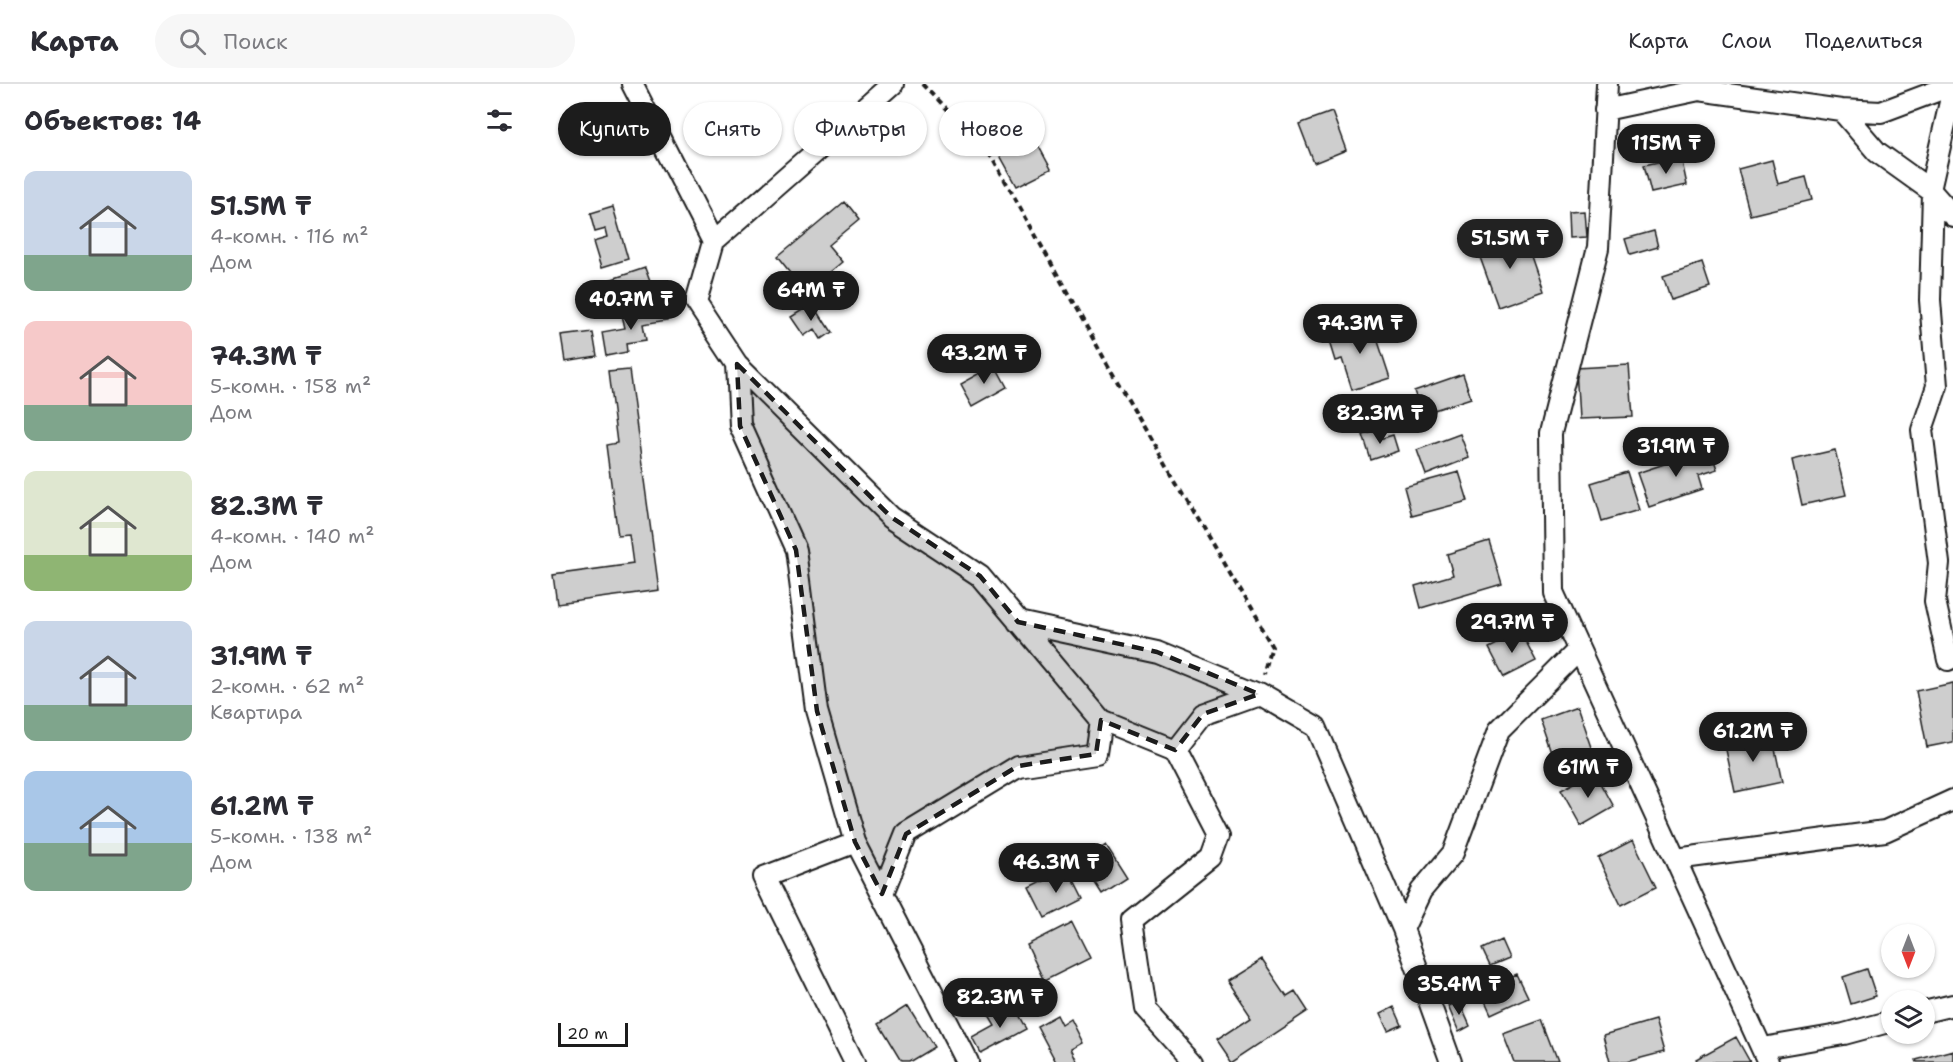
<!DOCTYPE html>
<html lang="ru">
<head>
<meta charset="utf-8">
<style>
  :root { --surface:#fff; --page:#f7f7f7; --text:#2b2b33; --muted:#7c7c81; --line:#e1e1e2; --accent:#1c1c1c }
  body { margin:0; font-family:"Shantell Sans",sans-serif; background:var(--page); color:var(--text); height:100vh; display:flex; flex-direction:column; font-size:22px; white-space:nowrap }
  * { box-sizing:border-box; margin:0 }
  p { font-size:20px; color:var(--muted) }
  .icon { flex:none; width:33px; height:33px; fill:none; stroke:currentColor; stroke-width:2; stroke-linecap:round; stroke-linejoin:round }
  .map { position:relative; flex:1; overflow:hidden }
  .panel { display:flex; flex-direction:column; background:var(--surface); width:540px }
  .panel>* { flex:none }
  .top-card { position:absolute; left:18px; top:18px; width:570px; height:54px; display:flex; gap:12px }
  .needle { width:39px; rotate:180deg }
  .controls { position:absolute; left:1341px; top:840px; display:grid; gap:12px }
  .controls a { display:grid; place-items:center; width:54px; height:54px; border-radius:50%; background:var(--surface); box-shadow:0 2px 4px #0004; font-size:30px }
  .scale { position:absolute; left:18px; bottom:15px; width:70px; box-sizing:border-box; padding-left:6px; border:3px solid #1c1c1c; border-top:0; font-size:16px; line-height:21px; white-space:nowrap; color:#1c1c1c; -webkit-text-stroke:4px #fff; paint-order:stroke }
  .price { position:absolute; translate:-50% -51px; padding:0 14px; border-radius:21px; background:var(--accent); color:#fff; font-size:20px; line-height:39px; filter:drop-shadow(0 2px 3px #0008) }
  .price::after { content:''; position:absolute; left:50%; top:36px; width:18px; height:14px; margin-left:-9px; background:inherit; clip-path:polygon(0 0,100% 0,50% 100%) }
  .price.on { background:#222; color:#fff }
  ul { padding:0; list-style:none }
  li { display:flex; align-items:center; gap:18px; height:150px; padding:0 24px }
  li span { display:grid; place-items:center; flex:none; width:168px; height:120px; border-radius:12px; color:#555 }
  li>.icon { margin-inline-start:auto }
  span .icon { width:72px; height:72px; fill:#fffc; stroke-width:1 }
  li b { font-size:26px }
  h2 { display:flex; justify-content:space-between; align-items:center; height:72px; padding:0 24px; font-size:26px }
  .tag { padding:0 21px; border-radius:27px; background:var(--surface); box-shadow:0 2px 4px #0004; font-size:21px; line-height:54px }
  .tag.on { background:var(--accent); color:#fff }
  header { display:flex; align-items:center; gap:36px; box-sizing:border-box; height:84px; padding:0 30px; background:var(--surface); border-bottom:2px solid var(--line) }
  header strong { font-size:28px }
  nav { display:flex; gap:33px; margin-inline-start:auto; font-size:21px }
  .search { width:420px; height:54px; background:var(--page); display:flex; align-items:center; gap:15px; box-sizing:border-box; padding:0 21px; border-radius:33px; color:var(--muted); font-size:22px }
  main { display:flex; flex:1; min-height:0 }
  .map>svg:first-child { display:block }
  .building { fill:#cecece; stroke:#1c1c1c; stroke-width:1.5 }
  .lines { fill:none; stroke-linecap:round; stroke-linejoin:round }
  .street-casing { stroke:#1c1c1c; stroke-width:24 }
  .path { stroke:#1c1c1c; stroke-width:4; stroke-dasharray:6 4.5; stroke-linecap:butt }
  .street { stroke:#fff; stroke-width:20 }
  .marked { fill:#1c1c1c; fill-opacity:0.2; stroke:#1c1c1c; stroke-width:4.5; stroke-dasharray:12 8; stroke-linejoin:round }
</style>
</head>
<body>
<header>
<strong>Карта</strong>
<div class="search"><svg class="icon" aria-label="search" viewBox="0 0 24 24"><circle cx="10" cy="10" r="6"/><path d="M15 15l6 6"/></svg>Поиск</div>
<nav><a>Карта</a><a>Слои</a><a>Поделиться</a></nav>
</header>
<main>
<section class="panel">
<h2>Объектов: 14<svg class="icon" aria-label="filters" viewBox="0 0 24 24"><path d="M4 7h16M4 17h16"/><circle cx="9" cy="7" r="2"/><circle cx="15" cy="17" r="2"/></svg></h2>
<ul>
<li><span style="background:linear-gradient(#c9d6e8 70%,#7fa58c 0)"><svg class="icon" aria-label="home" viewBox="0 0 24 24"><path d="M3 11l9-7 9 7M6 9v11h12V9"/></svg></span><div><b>51.5M ₸</b><p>4-комн. · 116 m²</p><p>Дом</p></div></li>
<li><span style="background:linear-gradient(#f6c9c9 70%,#7fa58c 0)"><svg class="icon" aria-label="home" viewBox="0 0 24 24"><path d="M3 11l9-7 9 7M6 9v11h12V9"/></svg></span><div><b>74.3M ₸</b><p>5-комн. · 158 m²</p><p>Дом</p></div></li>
<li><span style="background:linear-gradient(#dfe7d0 70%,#8fb573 0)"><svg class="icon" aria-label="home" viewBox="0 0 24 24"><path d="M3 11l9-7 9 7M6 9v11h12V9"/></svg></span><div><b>82.3M ₸</b><p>4-комн. · 140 m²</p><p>Дом</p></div></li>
<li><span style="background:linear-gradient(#c9d6e8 70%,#7fa58c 0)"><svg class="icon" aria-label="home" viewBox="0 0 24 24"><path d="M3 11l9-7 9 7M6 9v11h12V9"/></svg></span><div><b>31.9M ₸</b><p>2-комн. · 62 m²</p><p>Квартира</p></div></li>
<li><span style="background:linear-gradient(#a9c7e8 60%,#7fa58c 0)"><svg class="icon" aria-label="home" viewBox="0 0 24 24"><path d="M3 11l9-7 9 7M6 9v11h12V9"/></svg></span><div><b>61.2M ₸</b><p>5-комн. · 138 m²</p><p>Дом</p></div></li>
</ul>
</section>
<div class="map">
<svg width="1413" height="978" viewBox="0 0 1413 978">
  <rect width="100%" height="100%" fill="#fff"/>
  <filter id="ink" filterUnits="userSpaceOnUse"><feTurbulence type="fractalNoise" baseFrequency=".0167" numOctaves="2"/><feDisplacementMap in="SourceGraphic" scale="12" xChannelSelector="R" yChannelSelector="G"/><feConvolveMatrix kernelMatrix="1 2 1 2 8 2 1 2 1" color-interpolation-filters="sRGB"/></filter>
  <g filter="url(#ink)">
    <path class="building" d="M792,28L806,66L774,79L759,40Z
      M490,46L511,85L477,102L456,64Z
      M1141,73L1147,101L1111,109L1104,81Z
      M1232,76L1238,100L1266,93L1272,116L1210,131L1198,85Z
      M303,118L318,137L289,161L303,178L266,209L237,173Z
      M73,123L88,175L62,183L54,157L68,153L66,145L55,148L50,130Z
      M1044,127L1046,153L1029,154L1028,128Z
      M1114,147L1118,163L1090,171L1085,155Z
      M983,149L1003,207L958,223L937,165Z
      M1162,179L1170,203L1131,216L1123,192Z
      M105,184L115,211L86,221L81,205L64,210L60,199Z
      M273,220L291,248L281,255L275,245L265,252L252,233Z
      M124,224L127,236L103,240L106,256L86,259L87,268L66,272L62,248L85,244L82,231Z
      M831,236L850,294L812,306L802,275L795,277L787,251Z
      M52,248L56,272L26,277L22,252Z
      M455,281L467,303L433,322L421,300Z
      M1089,281L1093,333L1039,335L1036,284Z
      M89,286L119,506L17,520L13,491L93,480L89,451L78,452L66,361L77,359L68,288Z
      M923,290L931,314L882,330L874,307Z
      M837,347L839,355L853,351L858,367L831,376L823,351Z
      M920,350L929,374L886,391L877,366Z
      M1170,365L1177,386L1158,392L1162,405L1109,423L1097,389Z
      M1295,366L1306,411L1262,421L1252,376Z
      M919,388L928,417L872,432L864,403Z
      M1087,388L1099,426L1062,437L1051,399Z
      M949,457L962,500L881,524L875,502L913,491L907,470Z
      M981,548L996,577L964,593L949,564Z
      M1413,599V658L1387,663L1376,607Z
      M1037,623L1053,669L1017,682L1001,636Z
      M1232,651L1242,698L1195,708L1185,661Z
      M1055,688L1074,723L1041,742L1021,706Z
      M1093,756L1116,803L1081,821L1058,774Z
      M566,761L587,794L562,810L541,777Z
      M528,785L543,815L505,834L490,804Z
      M532,838L550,874L504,897L487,861Z
      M961,856L969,874L950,882L942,865Z
      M722,875L747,912L755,907L768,927L691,978L676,956L711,933L687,897Z
      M1327,885L1336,912L1311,920L1303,893Z
      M977,890L988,913L951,930L940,906Z
      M919,917L930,942L919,948L908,922Z
      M472,920L486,945L441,969L433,954L455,942L449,932Z
      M368,921L394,963L369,978H361L338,940Z
      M854,923L862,941L848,947L840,930Z
      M517,931L522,941L531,935L543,959L532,965L538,978H516L497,942Z
      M1002,936L1018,978H974L963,950Z
      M1115,936L1124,968L1086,978H1070L1063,951Z
      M1196,953L1210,978H1158L1156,975Z
      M1413,966V978H1377L1376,976Z"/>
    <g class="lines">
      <defs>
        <path id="street" d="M92,0L173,158L353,0
          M1067,0L1058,164L1011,349L1013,508L1228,978
          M1413,5L1390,106L1413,132
          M1065,26L1159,6L1301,26L1341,28L1413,1
          M1301,26L1337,68L1390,106
          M1393,109L1390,216L1397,302L1382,346L1399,479L1395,517L1408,576
          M173,158L156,218L197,280L351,433L440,492L561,636L635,666L679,751L671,773L592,836L605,925L653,978
          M197,280L200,342L256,466L277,627L315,758L428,978
          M478,538L617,568L719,610L776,643L863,845
          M635,666L663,630L719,610
          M1136,775L1345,747L1413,716
          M342,810L366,750L478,682L556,670L561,636
          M1384,928L1413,921
          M1223,964L1304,950L1352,937
          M315,978L224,793L315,758
          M911,978L863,845L881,807L913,769L959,646L1039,566"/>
      </defs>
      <use href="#street" class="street-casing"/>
      <path class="path" d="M382,0L452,73L570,285L733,564L725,591"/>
      <use href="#street" class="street"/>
    </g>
  </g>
  <path class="marked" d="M197,280L351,433L440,492L478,538L617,568L719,610L663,630L635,666L561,636L556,670L478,682L366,750L342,810L315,758L277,627L256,466L200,342Z"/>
</svg>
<div class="controls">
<a><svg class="needle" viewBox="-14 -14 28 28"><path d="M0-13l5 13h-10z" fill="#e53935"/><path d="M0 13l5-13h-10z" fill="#7c7c81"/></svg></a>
<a><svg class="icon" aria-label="layers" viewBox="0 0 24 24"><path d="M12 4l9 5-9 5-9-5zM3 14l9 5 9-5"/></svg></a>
</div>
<div class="scale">20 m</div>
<b class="price" style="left:1126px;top:91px">115M ₸</b>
<b class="price on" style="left:970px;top:186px">51.5M ₸</b>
<b class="price" style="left:271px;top:238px">64M ₸</b>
<b class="price" style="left:91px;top:247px">40.7M ₸</b>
<b class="price" style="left:820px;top:271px">74.3M ₸</b>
<b class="price" style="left:444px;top:301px">43.2M ₸</b>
<b class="price" style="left:840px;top:361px">82.3M ₸</b>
<b class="price" style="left:1136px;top:394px">31.9M ₸</b>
<b class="price" style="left:972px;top:570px">29.7M ₸</b>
<b class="price" style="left:1213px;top:679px">61.2M ₸</b>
<b class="price" style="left:1048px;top:715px">61M ₸</b>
<b class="price" style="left:516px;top:810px">46.3M ₸</b>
<b class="price" style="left:919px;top:932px">35.4M ₸</b>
<b class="price" style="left:460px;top:945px">82.3M ₸</b>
<div class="top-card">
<a class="tag on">Купить</a>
<a class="tag">Снять</a>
<a class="tag">Фильтры</a>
<a class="tag">Новое</a>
</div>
</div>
</main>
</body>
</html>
